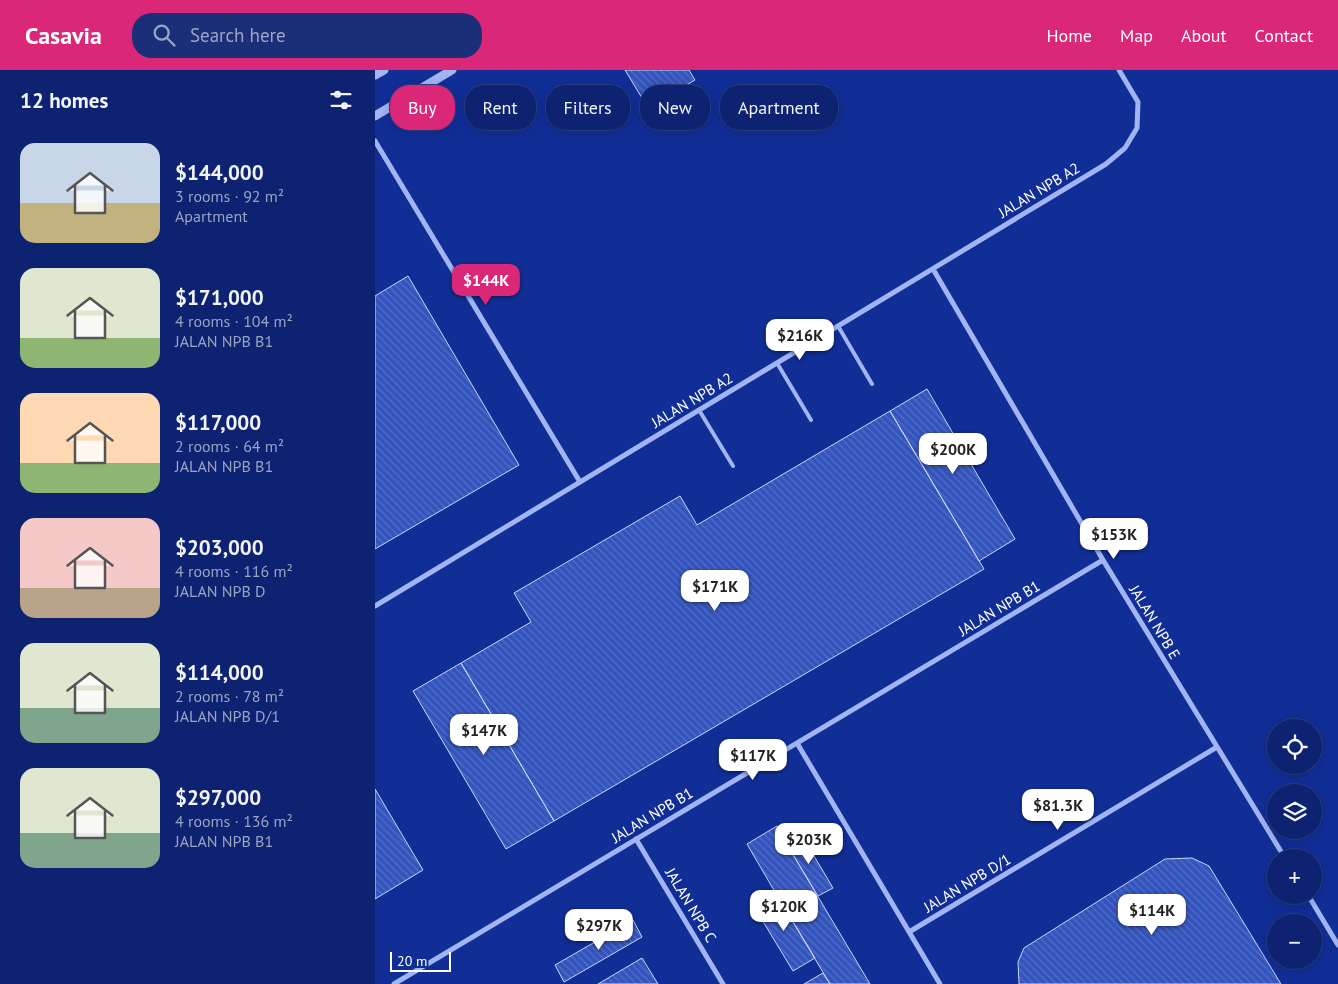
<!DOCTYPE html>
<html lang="en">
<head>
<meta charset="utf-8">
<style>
  :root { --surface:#0d2271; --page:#1b2f79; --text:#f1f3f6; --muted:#9aa4c3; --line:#2d3f84; --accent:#db2777 }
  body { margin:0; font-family:"PT Sans",sans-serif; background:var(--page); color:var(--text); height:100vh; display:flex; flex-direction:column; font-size:19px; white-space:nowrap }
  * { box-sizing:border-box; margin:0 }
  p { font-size:16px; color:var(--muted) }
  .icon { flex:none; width:28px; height:28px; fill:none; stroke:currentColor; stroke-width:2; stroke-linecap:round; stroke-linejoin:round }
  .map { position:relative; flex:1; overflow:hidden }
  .panel { display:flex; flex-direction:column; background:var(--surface); width:375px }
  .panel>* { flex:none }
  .banner { position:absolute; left:15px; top:15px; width:475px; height:45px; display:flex; gap:10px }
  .controls { position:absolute; left:892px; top:649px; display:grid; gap:10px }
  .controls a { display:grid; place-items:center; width:55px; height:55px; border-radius:50%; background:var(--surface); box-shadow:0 2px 12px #0003,0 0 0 1px var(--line); font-size:25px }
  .scale { position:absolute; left:15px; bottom:12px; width:61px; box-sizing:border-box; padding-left:5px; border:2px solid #fff; border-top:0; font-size:14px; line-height:18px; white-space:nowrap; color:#fff; -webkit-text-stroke:4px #112e97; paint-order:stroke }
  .price { position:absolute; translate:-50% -42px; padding:0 11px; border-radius:10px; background:#fff; color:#222; font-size:16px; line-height:32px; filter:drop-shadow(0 1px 2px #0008) }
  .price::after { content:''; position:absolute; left:50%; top:30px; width:15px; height:11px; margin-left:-8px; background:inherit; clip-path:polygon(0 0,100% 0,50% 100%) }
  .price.active { background:var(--accent); color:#fff }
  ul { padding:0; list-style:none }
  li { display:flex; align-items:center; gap:15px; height:125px; padding:0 20px }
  li span { display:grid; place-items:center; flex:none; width:140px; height:100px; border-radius:15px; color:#555 }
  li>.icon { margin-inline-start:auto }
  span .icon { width:60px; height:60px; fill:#fffc; stroke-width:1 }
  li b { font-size:21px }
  h2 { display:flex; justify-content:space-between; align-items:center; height:60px; padding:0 20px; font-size:21px }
  .tag { padding:0 18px; border-radius:20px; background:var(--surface); box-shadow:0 2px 12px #0003,0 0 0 1px var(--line); font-size:18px; line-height:45px }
  .tag.active { background:var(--accent); color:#fff }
  header { display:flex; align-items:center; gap:30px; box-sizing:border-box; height:70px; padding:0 25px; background:var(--accent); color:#fff }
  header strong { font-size:24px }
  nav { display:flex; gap:28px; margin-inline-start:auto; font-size:18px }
  .search { width:350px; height:45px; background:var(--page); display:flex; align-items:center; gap:12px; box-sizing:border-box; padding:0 18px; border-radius:20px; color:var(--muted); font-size:19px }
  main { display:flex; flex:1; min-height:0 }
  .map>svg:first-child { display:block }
  .building { fill:url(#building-back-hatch); stroke:#c9d5fe }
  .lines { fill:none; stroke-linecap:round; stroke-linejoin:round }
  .service { stroke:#a1b4f4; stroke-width:4 }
  .minor { stroke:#a1b4f4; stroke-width:5 }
  .tertiary { stroke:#a1b4f4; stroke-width:9 }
  .labels { text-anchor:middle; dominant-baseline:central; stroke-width:4; stroke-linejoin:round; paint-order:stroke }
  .street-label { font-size:15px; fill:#fff; stroke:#112e97 }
</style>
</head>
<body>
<header>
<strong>Casavia</strong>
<div class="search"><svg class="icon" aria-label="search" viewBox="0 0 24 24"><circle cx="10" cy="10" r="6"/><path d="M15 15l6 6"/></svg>Search here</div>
<nav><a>Home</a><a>Map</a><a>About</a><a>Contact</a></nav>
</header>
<main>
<section class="panel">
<h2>12 homes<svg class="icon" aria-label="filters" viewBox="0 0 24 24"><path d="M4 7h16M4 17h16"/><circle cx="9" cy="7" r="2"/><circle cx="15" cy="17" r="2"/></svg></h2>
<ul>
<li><span style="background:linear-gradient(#c9d6e8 60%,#c2b280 0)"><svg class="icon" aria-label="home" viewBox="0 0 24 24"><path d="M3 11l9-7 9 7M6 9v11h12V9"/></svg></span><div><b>$144,000</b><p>3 rooms · 92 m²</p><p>Apartment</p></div></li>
<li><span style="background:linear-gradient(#dfe7d0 70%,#8fb573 0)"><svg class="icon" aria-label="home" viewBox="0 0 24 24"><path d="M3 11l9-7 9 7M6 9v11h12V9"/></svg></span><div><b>$171,000</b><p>4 rooms · 104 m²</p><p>JALAN NPB B1</p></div></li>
<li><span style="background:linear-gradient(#ffd9b3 70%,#8fb573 0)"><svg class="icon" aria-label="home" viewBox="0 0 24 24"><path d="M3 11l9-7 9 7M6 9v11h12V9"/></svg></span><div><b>$117,000</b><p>2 rooms · 64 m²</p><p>JALAN NPB B1</p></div></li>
<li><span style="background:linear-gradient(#f6c9c9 70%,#b9a48a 0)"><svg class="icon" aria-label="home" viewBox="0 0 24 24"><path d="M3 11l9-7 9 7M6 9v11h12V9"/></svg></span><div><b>$203,000</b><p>4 rooms · 116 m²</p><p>JALAN NPB D</p></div></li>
<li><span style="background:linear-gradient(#dfe7d0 65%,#7fa58c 0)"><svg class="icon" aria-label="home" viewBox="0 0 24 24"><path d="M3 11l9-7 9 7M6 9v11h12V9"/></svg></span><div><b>$114,000</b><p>2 rooms · 78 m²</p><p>JALAN NPB D/1</p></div></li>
<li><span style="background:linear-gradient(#dfe7d0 65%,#7fa58c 0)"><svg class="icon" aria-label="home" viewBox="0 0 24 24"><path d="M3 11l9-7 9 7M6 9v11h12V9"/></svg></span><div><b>$297,000</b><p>4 rooms · 136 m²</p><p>JALAN NPB B1</p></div></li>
</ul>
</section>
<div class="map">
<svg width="963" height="914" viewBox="0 0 963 914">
  <defs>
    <pattern id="building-back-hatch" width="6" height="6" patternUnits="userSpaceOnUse" patternTransform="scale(1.25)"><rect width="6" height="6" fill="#3454bd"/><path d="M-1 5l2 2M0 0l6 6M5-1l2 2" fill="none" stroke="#526ec7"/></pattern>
  </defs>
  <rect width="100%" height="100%" fill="#112e97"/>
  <path class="building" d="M250,0H314L320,10L273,38Z
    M33,206L144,395L0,479V226Z
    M552,319L640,469L604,491L515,341Z
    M515,341L609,499L179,751L86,593L156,552L139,523L305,426L322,455Z
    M86,593L179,751L131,779L38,621Z
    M0,719L48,800L0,829Z
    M402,756L411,773L495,914H455L400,822L372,774Z
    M426,764L458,818L443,826L411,773Z
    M817,788L834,796L906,914H644L643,892L649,878L790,789Z
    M400,822L440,888L418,901L378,835Z
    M258,850L267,867L189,912L180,895Z
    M267,888L283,914H223Z
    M448,903L455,914H429Z"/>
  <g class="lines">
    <path class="service" d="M463,256L497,314
      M402,293L436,350
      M324,340L358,396"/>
    <path class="minor" d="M0,71L205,412
      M558,199L728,490L910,788
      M0,536L731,94L750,78L762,58L763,32L744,0
      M422,673L565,914
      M261,769L348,914
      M933,825L963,875
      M534,862L842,677
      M19,914L728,490"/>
    <path class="tertiary" d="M0,5L9,0
      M0,46L77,0"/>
  </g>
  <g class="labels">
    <g class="street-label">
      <text transform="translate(664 120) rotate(-31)">JALAN NPB A2</text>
      <text transform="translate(317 330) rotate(-31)">JALAN NPB A2</text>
      <text transform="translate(624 538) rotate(-31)">JALAN NPB B1</text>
      <text transform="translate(780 552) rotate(59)">JALAN NPB E</text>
      <text transform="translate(277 745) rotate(-31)">JALAN NPB B1</text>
      <text transform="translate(592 813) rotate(-31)">JALAN NPB D/1</text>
      <text transform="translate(316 835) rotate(59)">JALAN NPB C</text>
    </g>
  </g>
</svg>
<div class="controls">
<a><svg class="icon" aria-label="locate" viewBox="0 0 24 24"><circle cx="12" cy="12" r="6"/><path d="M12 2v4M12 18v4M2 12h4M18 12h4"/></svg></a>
<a><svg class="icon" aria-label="layers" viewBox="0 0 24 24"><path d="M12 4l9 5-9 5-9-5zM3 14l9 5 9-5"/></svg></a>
<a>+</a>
<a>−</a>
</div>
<div class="scale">20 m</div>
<b class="price active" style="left:111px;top:236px">$144K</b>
<b class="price" style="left:425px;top:291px">$216K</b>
<b class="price" style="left:578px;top:405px">$200K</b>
<b class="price" style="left:739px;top:490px">$153K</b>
<b class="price" style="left:340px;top:542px">$171K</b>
<b class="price" style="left:109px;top:686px">$147K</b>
<b class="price" style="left:378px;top:711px">$117K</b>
<b class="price" style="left:683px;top:761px">$81.3K</b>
<b class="price" style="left:434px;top:795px">$203K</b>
<b class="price" style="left:409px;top:862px">$120K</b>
<b class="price" style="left:777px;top:866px">$114K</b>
<b class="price" style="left:224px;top:881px">$297K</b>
<div class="banner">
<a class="tag active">Buy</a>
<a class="tag">Rent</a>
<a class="tag">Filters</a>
<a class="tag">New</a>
<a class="tag">Apartment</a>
</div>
</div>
</main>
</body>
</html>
